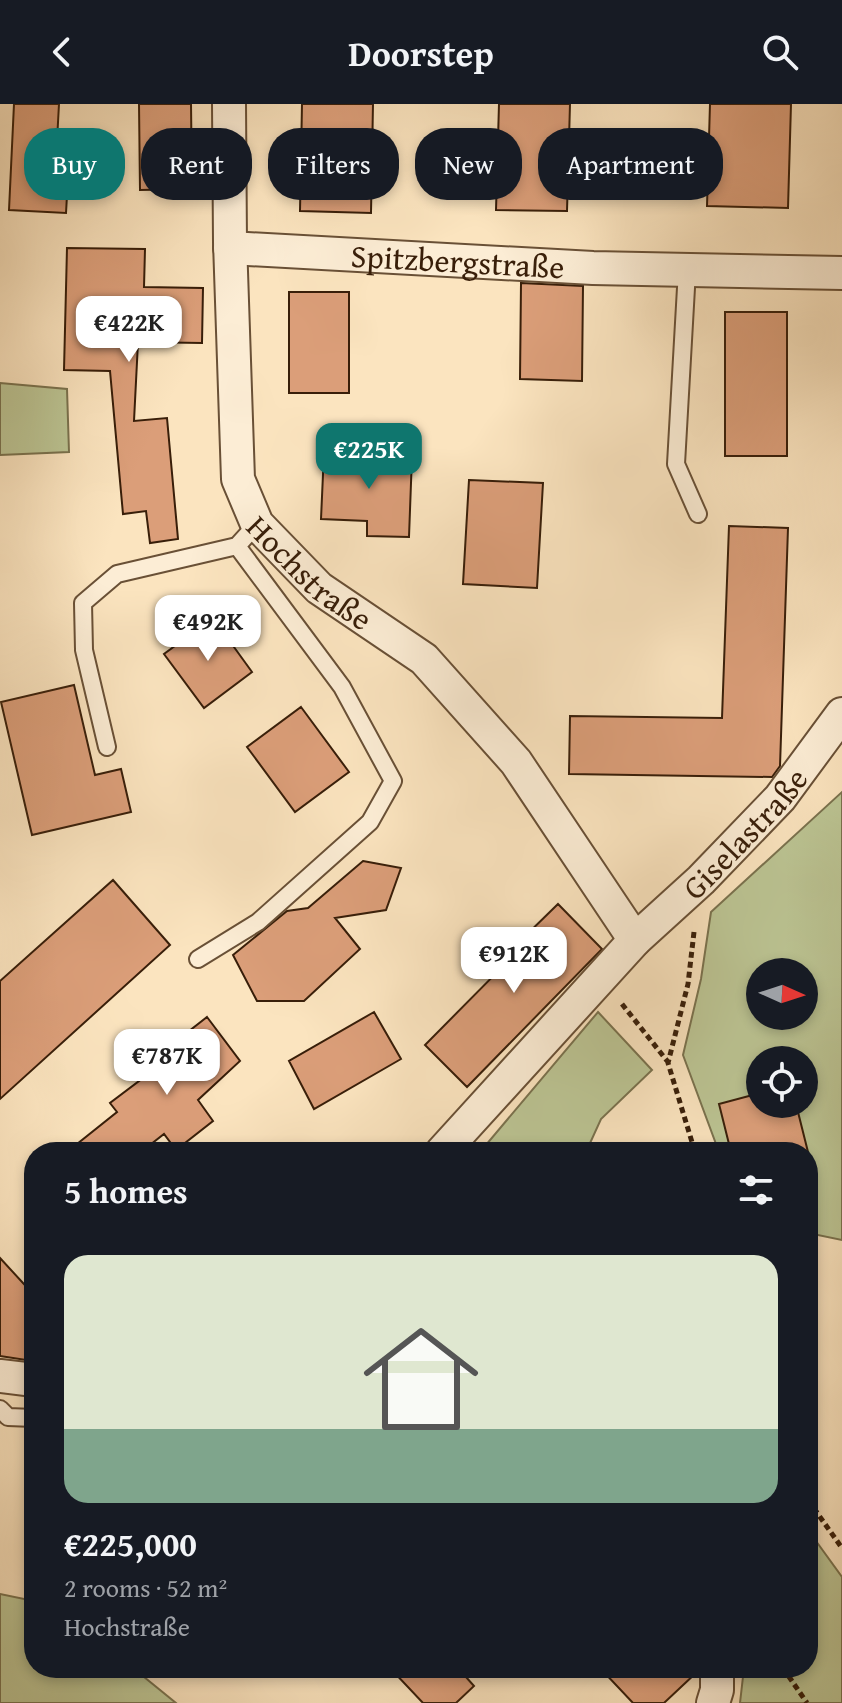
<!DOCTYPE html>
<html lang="en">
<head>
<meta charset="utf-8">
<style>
  :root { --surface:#171b24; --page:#20242c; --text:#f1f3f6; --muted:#9ea1a6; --line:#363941; --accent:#0f766e }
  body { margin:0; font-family:"Gentium Book Plus",serif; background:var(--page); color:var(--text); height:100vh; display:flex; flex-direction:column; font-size:30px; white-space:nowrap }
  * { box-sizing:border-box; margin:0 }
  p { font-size:26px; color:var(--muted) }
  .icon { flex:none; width:44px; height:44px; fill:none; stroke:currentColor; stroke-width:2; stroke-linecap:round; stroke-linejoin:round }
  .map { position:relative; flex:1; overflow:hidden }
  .side { position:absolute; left:24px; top:1038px; width:794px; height:536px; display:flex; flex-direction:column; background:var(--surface); border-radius:32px; box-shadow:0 4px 12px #0003 }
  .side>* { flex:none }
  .guide { position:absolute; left:24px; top:24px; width:794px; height:72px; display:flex; gap:16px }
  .needle { width:52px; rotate:93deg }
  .controls { position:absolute; left:746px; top:854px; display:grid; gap:16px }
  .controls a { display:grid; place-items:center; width:72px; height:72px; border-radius:50%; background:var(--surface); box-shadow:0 4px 12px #0003; font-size:40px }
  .price { position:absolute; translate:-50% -68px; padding:0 18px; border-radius:16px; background:#fff; color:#222; font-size:26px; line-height:52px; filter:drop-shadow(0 2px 4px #0008) }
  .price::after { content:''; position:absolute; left:50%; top:48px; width:24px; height:18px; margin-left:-12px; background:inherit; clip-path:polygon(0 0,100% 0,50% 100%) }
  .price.current { background:var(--accent); color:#fff }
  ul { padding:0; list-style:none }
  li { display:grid; align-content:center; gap:16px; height:424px; padding:0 40px }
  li+li { border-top:2px solid var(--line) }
  li span { display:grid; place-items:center; height:248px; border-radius:24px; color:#555 }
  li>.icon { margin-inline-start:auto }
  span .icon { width:144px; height:144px; fill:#fffc; stroke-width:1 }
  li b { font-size:34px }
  h2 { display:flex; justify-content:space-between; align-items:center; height:96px; padding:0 40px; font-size:34px }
  .chip { padding:0 28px; border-radius:32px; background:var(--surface); box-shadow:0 4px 12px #0003; font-size:28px; line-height:72px }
  .chip.current { background:var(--accent); color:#fff }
  header { display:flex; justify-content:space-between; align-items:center; height:104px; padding:0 40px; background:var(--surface); font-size:36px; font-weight:700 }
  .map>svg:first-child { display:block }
  .green { fill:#bcc594; stroke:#7a724e; stroke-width:2; fill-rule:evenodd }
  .building { fill:#db9e79; stroke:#381e09; stroke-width:2 }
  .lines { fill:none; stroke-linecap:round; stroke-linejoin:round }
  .lane-casing { stroke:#695036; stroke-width:20 }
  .street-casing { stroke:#695036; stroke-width:36 }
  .path { stroke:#381e09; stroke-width:5; stroke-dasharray:6 4; stroke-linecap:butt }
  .lane { stroke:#fcedd5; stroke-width:16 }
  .street { stroke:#fcedd5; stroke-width:32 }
  .labels { text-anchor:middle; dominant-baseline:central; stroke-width:7; stroke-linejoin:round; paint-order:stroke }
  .street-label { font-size:32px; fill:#381e09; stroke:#fcedd5 }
</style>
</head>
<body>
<header><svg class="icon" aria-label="back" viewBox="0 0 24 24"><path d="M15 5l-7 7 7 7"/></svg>Doorstep<svg class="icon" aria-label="search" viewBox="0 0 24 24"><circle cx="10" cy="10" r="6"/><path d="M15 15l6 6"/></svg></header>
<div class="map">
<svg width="842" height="1599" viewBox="0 0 842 1599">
  <rect width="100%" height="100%" fill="#fbe4bf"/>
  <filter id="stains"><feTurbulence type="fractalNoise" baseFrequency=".0025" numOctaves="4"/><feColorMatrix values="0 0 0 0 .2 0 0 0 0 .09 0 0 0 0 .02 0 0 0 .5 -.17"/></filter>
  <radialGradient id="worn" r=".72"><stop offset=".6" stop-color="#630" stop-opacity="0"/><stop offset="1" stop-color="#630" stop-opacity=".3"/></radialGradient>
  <path class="green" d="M0,279L67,285L69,348L0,351Z
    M842,688V1136L808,1129V1048H719L683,951L701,875L711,808ZM760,868H804V912H760ZM760,956H804V1000H760Z
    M598,908L652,966L601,1015L586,1048H480Z
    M808,1426L842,1473V1599H740L744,1564H808Z
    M0,1490L34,1497V1564H133L176,1599H0Z"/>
  <path class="building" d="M14,0H59L57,37L70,38L66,109L9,106Z
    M139,0H191L192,85L140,86Z
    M302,0H373L371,109L300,107Z
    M499,0H570L567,107L496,106Z
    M710,0H791L788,104L707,102Z
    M67,144L145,145L144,183L203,184L202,239L138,238L134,317L167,314L178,435L150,439L146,407L123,410L110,267L64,266Z
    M521,179L583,182L582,277L520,275Z
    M289,188H349V289H289Z
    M725,208H787V352H725Z
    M324,348L412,352L409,433L367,432V417L321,415Z
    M469,376L543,379L537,484L463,480Z
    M729,422L788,424L780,662L772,673L569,670L570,612L722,614Z
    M213,514L252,568L204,604L164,550Z
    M74,581L95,671L121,665L131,708L32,731L1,598Z
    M301,603L349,668L295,708L247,643Z
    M363,757L401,764L386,806L335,814L360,845L304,897H257L233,851L287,807L308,804Z
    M113,776L170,841L0,995V877Z
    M558,800L602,845L467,983L425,941L517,848L513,844Z
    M374,908L401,955L314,1005L289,957Z
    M207,913L240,957L198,996L213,1017L176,1046L164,1030L141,1048H67L117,1008L110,999L176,949L170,942Z
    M760,989V1000H796L808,1048H731L719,1000Z
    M0,1154L34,1191V1249L26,1256L0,1252Z
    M390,1564H458L474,1582L456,1599H423Z
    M600,1564H698V1567L664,1599H633Z"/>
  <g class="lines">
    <defs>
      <path id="lane" d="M687,166L676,360L698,410
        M107,643L84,546L83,499L117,470L237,442L257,420
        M198,855L258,818L370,718L393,677L342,583L237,442
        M0,1305L8,1313L34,1314"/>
      <g id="street">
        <path id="s1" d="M229,0L230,138L238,375L257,420L319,484L424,555L516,658L635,836"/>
        <path id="s2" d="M230,144L593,164L842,169"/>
        <path id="s3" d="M442,1048L635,836L701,776L780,694L842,610"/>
        <path d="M0,1272L34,1276"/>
        <path d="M713,1599L717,1586V1564"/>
      </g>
    </defs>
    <use href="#lane" class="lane-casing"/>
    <use href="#street" class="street-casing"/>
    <path class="path" d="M694,828L688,880L668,959L695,1048
      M622,900L668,958
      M808,1396L842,1444
      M783,1564L807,1599"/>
    <use href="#lane" class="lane"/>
    <use href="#street" class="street"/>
  </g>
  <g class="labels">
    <g class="street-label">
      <text stroke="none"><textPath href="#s2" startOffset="228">Spitzbergstraße</textPath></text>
      <text stroke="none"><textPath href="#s1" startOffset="496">Hochstraße</textPath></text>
      <text stroke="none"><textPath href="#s3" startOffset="440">Giselastraße</textPath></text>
    </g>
  </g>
  <rect width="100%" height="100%" filter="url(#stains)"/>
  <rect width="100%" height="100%" fill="url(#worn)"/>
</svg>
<div class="controls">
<a><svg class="needle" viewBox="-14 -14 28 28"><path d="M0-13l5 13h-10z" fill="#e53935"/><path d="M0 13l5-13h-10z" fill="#9ea1a6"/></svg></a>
<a><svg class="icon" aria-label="locate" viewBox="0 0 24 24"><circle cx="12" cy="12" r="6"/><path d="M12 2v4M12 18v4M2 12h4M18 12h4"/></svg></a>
</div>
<b class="price" style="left:129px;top:260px">€422K</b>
<b class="price current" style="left:369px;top:387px">€225K</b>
<b class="price" style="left:208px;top:559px">€492K</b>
<b class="price" style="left:514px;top:891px">€912K</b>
<b class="price" style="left:167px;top:993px">€787K</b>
<div class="guide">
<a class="chip current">Buy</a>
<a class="chip">Rent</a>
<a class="chip">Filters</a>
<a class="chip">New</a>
<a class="chip">Apartment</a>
</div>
<section class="side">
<h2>5 homes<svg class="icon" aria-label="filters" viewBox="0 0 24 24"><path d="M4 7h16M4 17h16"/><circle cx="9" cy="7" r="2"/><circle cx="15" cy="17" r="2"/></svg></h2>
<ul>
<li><span style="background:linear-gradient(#dfe7d0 70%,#7fa58c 0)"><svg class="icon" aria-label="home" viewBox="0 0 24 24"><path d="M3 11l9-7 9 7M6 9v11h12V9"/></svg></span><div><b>€225,000</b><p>2 rooms · 52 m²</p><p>Hochstraße</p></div></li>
</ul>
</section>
</div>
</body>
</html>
